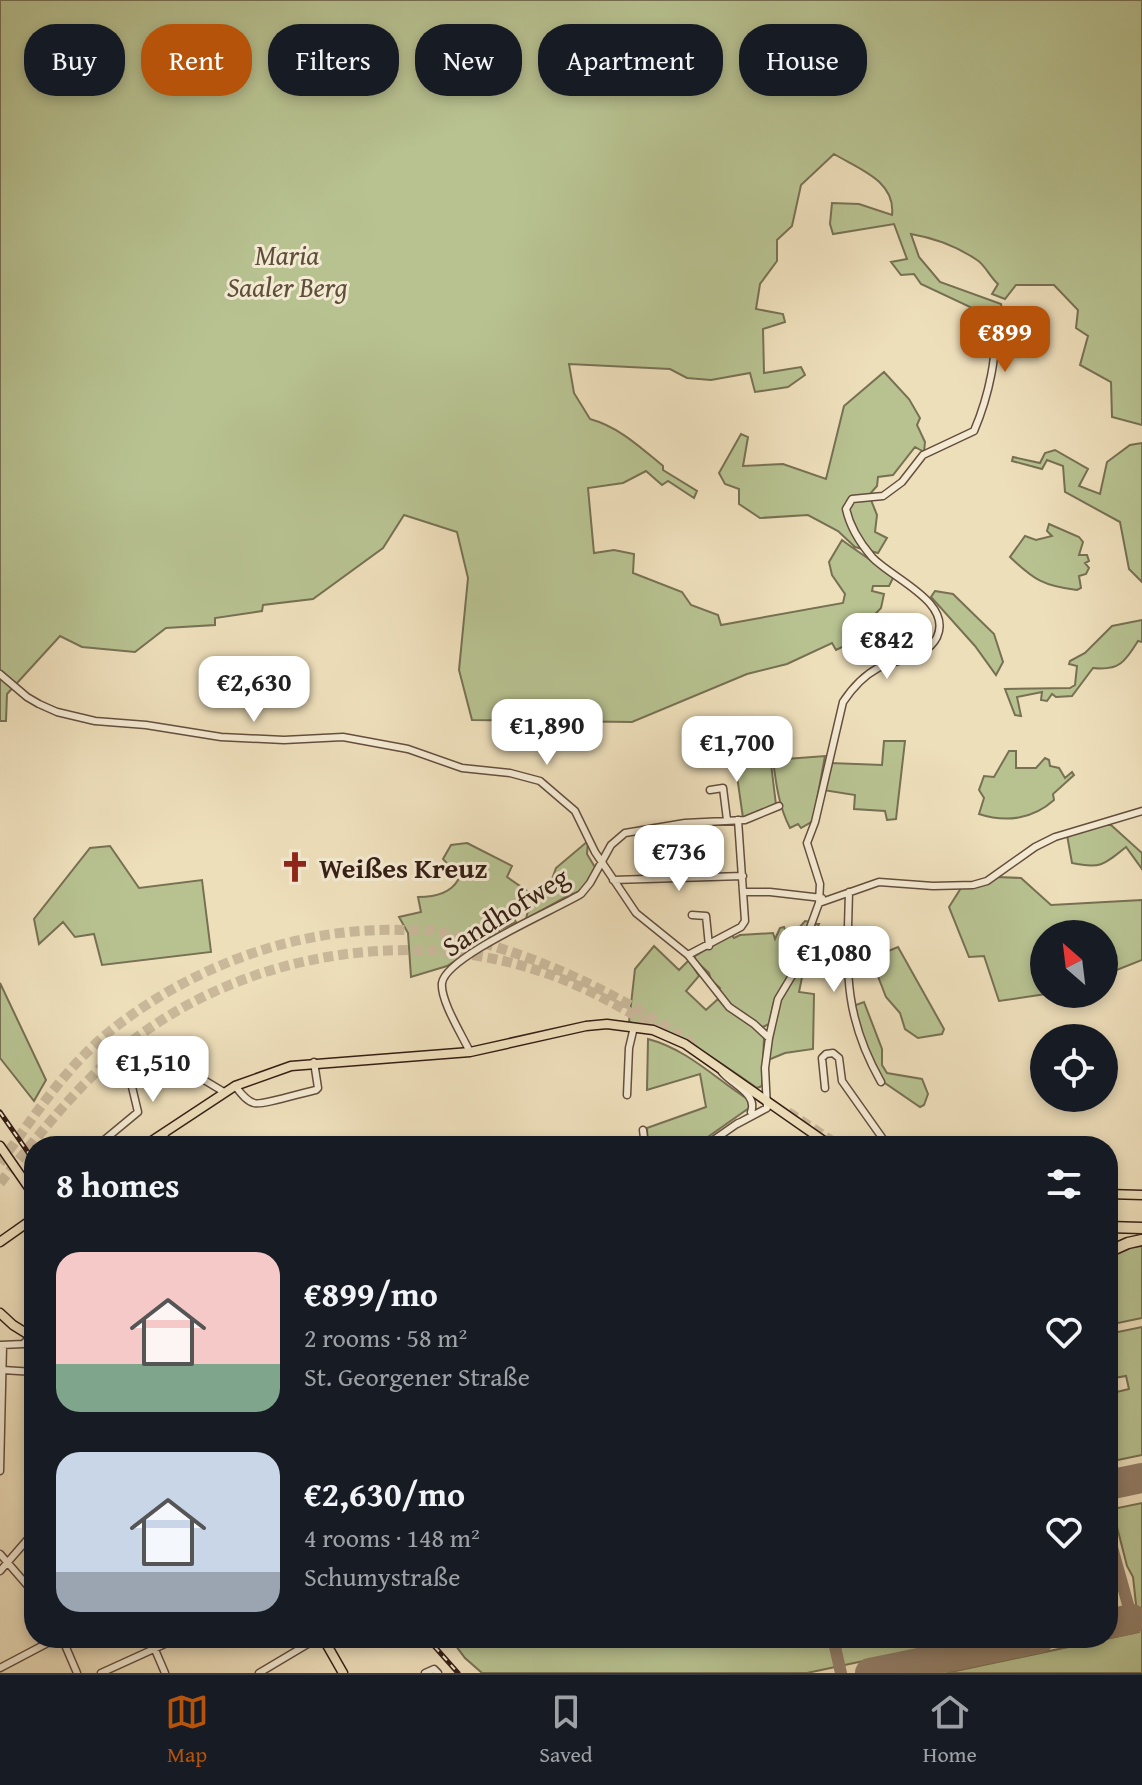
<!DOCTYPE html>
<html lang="en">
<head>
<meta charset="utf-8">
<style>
  :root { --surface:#171b24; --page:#20242c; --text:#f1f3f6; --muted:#9ea1a6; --line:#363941; --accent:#b45309 }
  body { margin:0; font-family:"Gentium Book Plus",serif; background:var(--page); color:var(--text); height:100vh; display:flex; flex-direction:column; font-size:30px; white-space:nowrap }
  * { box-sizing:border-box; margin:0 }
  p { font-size:26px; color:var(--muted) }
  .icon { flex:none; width:44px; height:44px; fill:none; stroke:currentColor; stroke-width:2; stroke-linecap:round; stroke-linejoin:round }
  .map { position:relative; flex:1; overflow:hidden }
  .details { position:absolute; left:24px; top:1136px; width:1094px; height:512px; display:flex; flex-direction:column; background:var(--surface); border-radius:32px; box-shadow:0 4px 12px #0003 }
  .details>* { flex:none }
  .hud { position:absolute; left:24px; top:24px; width:1094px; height:72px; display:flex; gap:16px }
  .needle { width:52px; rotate:332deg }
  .buttons { position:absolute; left:1030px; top:920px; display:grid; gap:16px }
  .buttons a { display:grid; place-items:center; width:88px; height:88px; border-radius:50%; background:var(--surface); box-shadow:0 4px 12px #0003; font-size:40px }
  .price { position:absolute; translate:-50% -68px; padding:0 18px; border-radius:16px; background:#fff; color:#222; font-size:26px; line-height:52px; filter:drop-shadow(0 2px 4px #0008) }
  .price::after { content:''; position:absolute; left:50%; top:48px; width:24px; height:18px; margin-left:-12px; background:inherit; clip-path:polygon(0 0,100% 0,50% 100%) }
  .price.active { background:var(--accent); color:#fff }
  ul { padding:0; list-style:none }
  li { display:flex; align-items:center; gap:24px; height:200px; padding:0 32px }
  li span { display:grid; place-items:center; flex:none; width:224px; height:160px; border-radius:24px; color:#555 }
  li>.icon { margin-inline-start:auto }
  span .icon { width:96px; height:96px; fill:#fffc; stroke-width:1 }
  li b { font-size:34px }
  h2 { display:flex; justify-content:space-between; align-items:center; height:96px; padding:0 32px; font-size:34px }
  .tag { padding:0 28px; border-radius:32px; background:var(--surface); box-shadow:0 4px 12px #0003; font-size:28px; line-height:72px }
  .tag.active { background:var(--accent); color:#fff }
  .dock { display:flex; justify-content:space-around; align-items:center; height:112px; border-top:2px solid var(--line); background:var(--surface); font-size:22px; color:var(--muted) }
  .dock a { display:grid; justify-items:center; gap:4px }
  .dock .active { color:var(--accent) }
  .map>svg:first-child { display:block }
  .green { fill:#b8c291; stroke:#777053; stroke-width:2 }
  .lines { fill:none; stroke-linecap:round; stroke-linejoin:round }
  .taxiway { stroke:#927e68; stroke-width:12 }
  .runway { stroke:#927e68; stroke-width:30 }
  .highway-tunnel { stroke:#c9b89a; stroke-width:10; stroke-dasharray:10 5; stroke-linecap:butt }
  .minor-casing { stroke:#644e3e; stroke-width:9 }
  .major-casing { stroke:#361e15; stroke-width:11 }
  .highway-casing { stroke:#361e15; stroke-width:13 }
  .minor { stroke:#f4ead3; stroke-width:6 }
  .major { stroke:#eedfbb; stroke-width:8 }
  .highway { stroke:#eedfbb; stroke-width:10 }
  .rail-casing { stroke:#361e15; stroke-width:5 }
  .rail { stroke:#f4ead3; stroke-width:2; stroke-dasharray:6; stroke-linecap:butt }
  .labels { text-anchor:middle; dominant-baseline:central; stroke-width:6; stroke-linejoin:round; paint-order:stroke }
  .park-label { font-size:28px; font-style:italic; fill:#5d4f3a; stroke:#f4ead3 }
  .poi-label { font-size:28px; font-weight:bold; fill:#361e15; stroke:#f4ead3; text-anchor:start }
  .street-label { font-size:28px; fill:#361e15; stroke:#f4ead3 }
</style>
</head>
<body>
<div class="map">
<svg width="1142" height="1673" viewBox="0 0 1142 1673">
  <rect width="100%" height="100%" fill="#eedfbb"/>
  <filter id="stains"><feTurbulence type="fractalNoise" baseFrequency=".0025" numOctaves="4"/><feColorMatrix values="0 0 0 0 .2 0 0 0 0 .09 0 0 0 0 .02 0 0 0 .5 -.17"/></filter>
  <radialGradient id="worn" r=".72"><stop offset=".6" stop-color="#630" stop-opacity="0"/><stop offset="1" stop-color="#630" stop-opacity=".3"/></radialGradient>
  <path class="green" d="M0,0H1142V425L1112,417L1111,382L1080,365L1088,336L1076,328L1078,310L1054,285H1016L1005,299L992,294L998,284C990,277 985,265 977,260C958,247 934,238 911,234L919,257L940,282L1001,304L1007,335L1016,348L1018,357L992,353V325L983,313L921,284L914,274L901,275L891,262L907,259L894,224L833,234L830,224L832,203L859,204L892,215C896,181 859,169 834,154L801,185L792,226L777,240V261L760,284L756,309L783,314L785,322L763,329L764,373L801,367L805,375L788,387L755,392L750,373L711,380L687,378L670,369L569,364L574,393L590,419C619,427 640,447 663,466V470L697,491L694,498L668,481L662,485L646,471L623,483L588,488L594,553L614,550L634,554L633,573L682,592L691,605L718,615L721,625L843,603L845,594L832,575L829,562L842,540C859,553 877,563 893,578L889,586H873L872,591L884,594L881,608L860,630L859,639L836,650L832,643L787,664L747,674L632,722L472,720L459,670L468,578L457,532L404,515L383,548L313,599L263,605L262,611L215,618V625L166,628L135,652L82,647L60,636L7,694L6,721H0Z
    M884,372L909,399L920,418L917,425L925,442L924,452L915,447L893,475L878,477L877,486L869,495L877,515L875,532L887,538L878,553L855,547L838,531L808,515L760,518L739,504V489L725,484L719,473L741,434L748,437L743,466L783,464L826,479L844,406Z
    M1142,443V582L1129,569L1120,522L1065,492L1063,466L1047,460L1042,469L1012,461L1013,457L1040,463L1045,453L1055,450L1088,469L1079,486L1100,494L1107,462L1130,445Z
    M1049,524L1079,537L1083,542L1079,555H1087L1089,561L1085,563L1089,568L1086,574L1079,576L1081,588L1077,590C1044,586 1034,580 1010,557L1025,536L1036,540L1052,536L1047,531Z
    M935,591L953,594L994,634L1003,662L996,675L975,646L931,597Z
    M1142,620V642L1138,641C1125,662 1119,671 1093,668L1072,696L1056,697L1052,694L1047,701L1041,700L1042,692L1017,697L1021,716L1015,715L1005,689L1070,688L1075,685L1077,666L1069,664L1070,661L1085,653L1112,626Z
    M884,741H905L896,819L887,820L885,811L854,809L855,795L823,790L830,763L882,765Z
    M769,747L776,805L743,818L734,755Z
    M1009,751H1016V768H1036L1045,758L1049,760L1050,766L1059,768L1065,778L1072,772L1074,775L1053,794L1054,800C1033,819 1006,823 979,814L984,798L979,790L984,776L994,777Z
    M825,756L813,821L801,828L798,824L790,828C779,807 776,784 773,760Z
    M1103,825H1111L1142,853V869L1126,847C1104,865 1100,869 1072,863L1067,835Z
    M588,841L587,854L596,869C590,879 583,893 571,894L526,919L529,906L546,895L556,868Z
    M467,843L512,866L507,877L530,893L512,915L516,922L499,930L500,933L447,966L411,977L408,933L399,917L421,912L418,897C433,897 450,894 458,880L455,873L443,859L451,845Z
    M110,846L139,888L202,880L211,952L102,965L94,934L75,937L63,922L39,944L34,919L90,848Z
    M997,877L1021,878L1051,905L1142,900V960L1104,975V934H1044V994H1046L999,1001L984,956L969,957L949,907L961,888L981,886Z
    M805,921L811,922L791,974L774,1001L769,1024L763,1027L736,1011L719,991L720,988L711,980L709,973L695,960V956L731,935L734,938L740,935L773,933L775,939L780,928L784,927L786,932L785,937L788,940L798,937L799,928Z
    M815,924H819L807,953L799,992L814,994L813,1049L785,1053L768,1060L779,1003L796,975Z
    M654,946L679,970L689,960L699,976L686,991L706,1010L718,999L728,1010L761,1032L764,1038L762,1086L757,1088C713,1058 684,1034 629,1022L635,969Z
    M898,947L944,1029L942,1034L918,1038L905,1029L900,1013L886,997L872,961L876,956Z
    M0,983L46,1080L34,1101L0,1058Z
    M864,1002L882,1049V1065L887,1073L922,1079L928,1094L924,1105L920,1107L882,1081L871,1061L853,1006Z
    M648,1039C687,1049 716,1079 749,1100V1108L695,1146H648L647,1128L706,1107L700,1074L647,1090Z
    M1142,1245V1318L1108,1325V1256L1121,1248Z
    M1142,1327V1455L1108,1462V1394L1129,1389L1126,1376L1108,1379V1334Z
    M1142,1503V1673H946L1139,1632L1133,1577L1127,1566L1117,1527L1108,1517V1510Z
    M450,1638H972L807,1673H482L465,1658Z"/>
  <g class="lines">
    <path class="taxiway" d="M1108,1533L1132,1619
      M833,1638L841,1673"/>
    <path class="runway" d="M1108,1485L1142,1478
      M1108,1624L1132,1619
      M870,1673L1040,1638"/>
    <path class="highway-tunnel" d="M788,1112L840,1146
      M0,1163C33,1118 65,1068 109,1032C190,967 296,927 401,930C413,930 426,929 438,932C531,951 619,993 697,1047
      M0,1183C38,1136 75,1088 122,1049C232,958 396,926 533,969C580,983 621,1007 663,1032"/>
    <defs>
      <path id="minor" d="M0,674L27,697L39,704L57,712L95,721L146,725L221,737L284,740L343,737L408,749L462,768L510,773L540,781L575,811L595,852L636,913L688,955L729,1007L754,1024L769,1038L765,1068L767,1108L737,1124
        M710,790L723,788L727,820
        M613,880L743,876
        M744,892H770L822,898
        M849,892C847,968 842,1013 881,1082
        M819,903L879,882L933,886L973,885L987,881L1035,847L1055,837L1142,811
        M692,915L706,916L709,946
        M688,955L741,927L745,921L738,820
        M769,1038L778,999L793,974L819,903L820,884L807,843L815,822L843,702C853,687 863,676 878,668C896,659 927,658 937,637C953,602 891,578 872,557C860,543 850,527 846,509L852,499L883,496L902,482L923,455L974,431C986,403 1003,345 990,317
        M470,1052C462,1035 440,1000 442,983C446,956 555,910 581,894L590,883L611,845L625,833L685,823L745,820L779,806
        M722,1072C733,1085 758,1094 751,1112
        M235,1086C240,1092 246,1101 254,1103C260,1106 305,1092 316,1090L318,1088L314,1062
        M825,1088L822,1058L826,1054L833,1053L839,1058L842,1081L888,1146
        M627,1095L629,1048L634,1027
        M643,1130L645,1146
        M97,1146L138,1112L121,1041H134L150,1051L178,1049L197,1067L204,1080L224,1092
        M163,1146L165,1132
        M705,1146L738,1123
        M1,1345L23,1344L31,1337
        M3,1370L34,1372
        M0,1471L3,1345
        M0,1554L34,1593
        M0,1571L34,1532
        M62,1638L77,1673
        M150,1638L165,1673
        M0,1668L57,1638
        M101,1673L178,1638
        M259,1673L318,1638
        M425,1673L434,1669L438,1673"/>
      <path id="major" d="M0,1146L34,1195
        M144,1146L235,1086L291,1066L470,1052L586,1026L607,1024L653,1030L685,1044L831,1146
        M1108,1194L1142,1195
        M0,1242L34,1218
        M0,1313L13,1325L34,1338
        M323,1638L343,1673"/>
      <path id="highway" d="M1108,1227L1142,1228
        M1108,1252L1128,1243L1142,1240"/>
    </defs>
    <use href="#minor" class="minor-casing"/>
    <use href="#major" class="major-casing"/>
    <use href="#highway" class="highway-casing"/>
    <use href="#minor" class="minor"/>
    <use href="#major" class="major"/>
    <use href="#highway" class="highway"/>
    <defs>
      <path id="rail" d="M0,1112L34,1161
        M427,1638L458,1673"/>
    </defs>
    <use href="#rail" class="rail-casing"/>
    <use href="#rail" class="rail"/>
  </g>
  <defs>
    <symbol id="church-bare" viewBox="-9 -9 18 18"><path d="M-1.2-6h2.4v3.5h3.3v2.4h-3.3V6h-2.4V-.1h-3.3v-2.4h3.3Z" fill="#8f2418" stroke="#f4ead3" stroke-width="2.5" paint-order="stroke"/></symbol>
  </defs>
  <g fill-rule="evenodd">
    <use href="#church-bare" x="273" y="845" width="44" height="44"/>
  </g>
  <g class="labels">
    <g class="park-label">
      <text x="287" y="254">Maria<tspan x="287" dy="32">Saaler Berg</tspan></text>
    </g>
    <g class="poi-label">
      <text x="319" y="867">Weißes Kreuz</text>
    </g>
    <g class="street-label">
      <text transform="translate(505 911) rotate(-32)">Sandhofweg</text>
    </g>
  </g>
  <rect width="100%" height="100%" filter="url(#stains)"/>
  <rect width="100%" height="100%" fill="url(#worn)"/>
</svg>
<div class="buttons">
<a><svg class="needle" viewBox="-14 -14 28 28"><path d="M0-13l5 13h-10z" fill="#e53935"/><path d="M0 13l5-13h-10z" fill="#9ea1a6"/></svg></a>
<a><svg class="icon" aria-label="locate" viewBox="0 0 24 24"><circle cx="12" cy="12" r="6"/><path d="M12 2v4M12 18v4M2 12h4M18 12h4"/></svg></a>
</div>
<b class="price active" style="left:1005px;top:374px">€899</b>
<b class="price" style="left:887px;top:681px">€842</b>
<b class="price" style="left:254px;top:724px">€2,630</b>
<b class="price" style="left:547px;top:767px">€1,890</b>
<b class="price" style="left:737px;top:784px">€1,700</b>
<b class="price" style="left:679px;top:893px">€736</b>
<b class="price" style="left:834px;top:994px">€1,080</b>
<b class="price" style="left:153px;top:1104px">€1,510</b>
<div class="hud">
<a class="tag">Buy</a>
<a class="tag active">Rent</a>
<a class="tag">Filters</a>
<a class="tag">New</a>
<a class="tag">Apartment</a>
<a class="tag">House</a>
</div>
<section class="details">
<h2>8 homes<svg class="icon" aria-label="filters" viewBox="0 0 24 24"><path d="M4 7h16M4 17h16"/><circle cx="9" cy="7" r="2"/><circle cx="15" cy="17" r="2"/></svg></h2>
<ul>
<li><span style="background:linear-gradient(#f6c9c9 70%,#7fa58c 0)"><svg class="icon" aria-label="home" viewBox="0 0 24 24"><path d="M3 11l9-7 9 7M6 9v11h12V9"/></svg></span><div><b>€899/mo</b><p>2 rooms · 58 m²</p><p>St. Georgener Straße</p></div><svg class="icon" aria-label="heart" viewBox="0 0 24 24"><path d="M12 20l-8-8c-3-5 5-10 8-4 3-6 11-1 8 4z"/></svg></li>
<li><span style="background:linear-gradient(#c9d6e8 75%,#9aa5b1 0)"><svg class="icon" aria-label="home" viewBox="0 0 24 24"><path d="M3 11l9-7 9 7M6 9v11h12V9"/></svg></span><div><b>€2,630/mo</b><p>4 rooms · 148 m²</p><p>Schumystraße</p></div><svg class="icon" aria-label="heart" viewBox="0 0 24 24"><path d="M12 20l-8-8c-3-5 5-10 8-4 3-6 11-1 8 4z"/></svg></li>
</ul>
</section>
</div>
<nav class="dock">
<a class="active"><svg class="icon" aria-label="map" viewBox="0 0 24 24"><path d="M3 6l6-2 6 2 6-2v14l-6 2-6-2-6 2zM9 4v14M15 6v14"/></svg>Map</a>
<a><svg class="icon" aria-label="saved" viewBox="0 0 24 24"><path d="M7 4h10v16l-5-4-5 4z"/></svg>Saved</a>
<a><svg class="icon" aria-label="home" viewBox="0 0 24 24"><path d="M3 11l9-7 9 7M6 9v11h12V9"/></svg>Home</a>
</nav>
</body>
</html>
